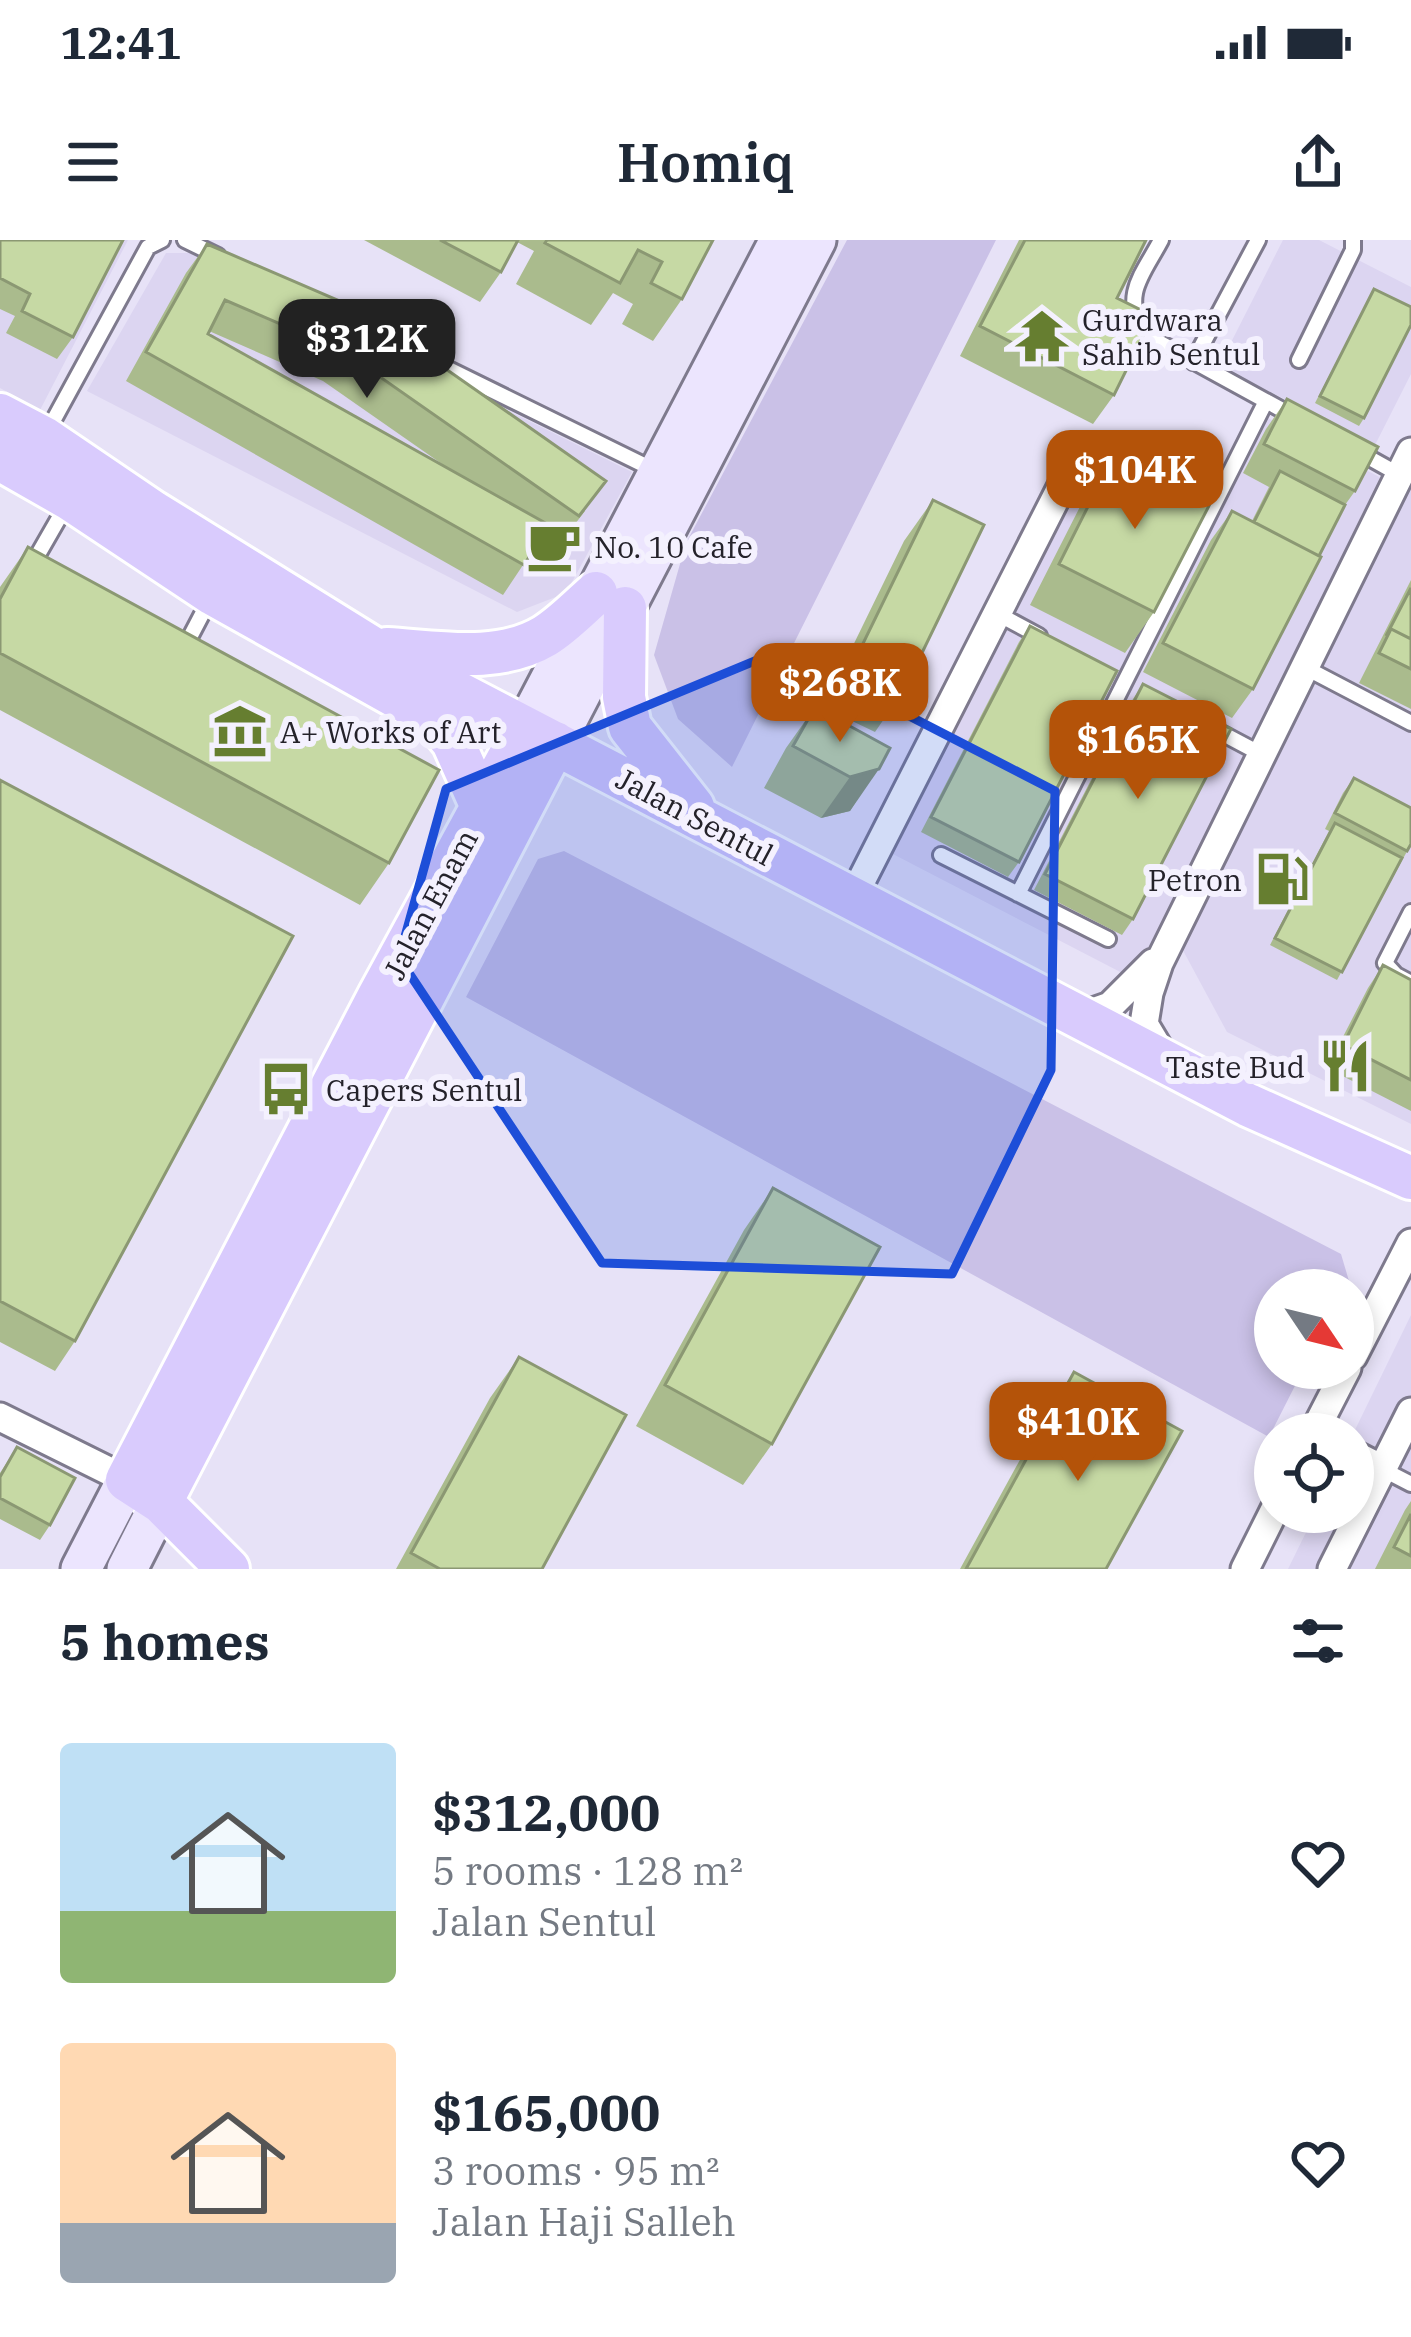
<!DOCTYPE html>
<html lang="en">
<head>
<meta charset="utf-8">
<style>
  :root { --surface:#fff; --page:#f6f6f7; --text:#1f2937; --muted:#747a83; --accent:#b45309 }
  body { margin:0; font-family:"IBM Plex Serif",serif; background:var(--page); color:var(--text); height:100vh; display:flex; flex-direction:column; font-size:45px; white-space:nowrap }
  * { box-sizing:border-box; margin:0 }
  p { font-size:39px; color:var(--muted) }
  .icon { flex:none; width:66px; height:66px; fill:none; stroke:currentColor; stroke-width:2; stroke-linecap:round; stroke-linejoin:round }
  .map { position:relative; height:1329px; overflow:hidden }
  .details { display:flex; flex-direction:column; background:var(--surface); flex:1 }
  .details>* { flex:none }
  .needle { width:78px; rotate:125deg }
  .buttons { position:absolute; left:1254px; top:1029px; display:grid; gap:24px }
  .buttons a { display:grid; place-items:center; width:120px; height:120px; border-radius:50%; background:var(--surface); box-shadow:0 6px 18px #0003; font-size:60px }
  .price { position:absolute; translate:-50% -102px; padding:0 27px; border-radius:24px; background:var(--accent); color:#fff; font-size:39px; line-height:78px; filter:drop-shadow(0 3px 6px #0008) }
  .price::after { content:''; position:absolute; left:50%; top:72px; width:36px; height:27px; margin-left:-18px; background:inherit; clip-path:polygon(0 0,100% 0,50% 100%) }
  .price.on { background:#222; color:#fff }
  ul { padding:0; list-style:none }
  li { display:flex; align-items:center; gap:36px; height:300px; padding:0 60px }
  li span { display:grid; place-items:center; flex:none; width:336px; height:240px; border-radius:12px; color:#555 }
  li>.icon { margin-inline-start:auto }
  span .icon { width:144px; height:144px; fill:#fffc; stroke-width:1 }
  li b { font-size:51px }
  h2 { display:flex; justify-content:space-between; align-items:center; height:144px; padding:0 60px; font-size:51px }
  .status { display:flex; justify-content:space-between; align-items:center; height:84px; padding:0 60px; background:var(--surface); direction:ltr }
  .status svg { height:33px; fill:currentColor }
  header { display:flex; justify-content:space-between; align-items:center; height:156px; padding:0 60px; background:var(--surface); font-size:54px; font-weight:600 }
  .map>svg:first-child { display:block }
  .built { fill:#dcd5f1 }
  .green { fill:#cac1e7 }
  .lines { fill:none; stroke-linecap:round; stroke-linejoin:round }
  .service-casing { stroke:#7e7a8d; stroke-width:20 }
  .minor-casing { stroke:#7e7a8d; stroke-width:33 }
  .secondary-casing { stroke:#7e7a8d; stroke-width:45 }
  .primary-casing { stroke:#fff; stroke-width:48 }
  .service { stroke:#fff; stroke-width:14 }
  .minor { stroke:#fff; stroke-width:27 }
  .secondary { stroke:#ece5fe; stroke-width:39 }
  .primary { stroke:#d9cbfd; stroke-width:42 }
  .wall { fill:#aabb8d; fill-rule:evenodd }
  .shaded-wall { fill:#8b9873 }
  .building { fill:#c6d9a4; stroke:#8b9873; stroke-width:3 }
  .marked { fill:#1d4ed8; fill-opacity:0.2; stroke:#1d4ed8; stroke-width:9; stroke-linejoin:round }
  .labels { text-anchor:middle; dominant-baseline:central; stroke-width:12; stroke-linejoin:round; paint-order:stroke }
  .poi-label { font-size:30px; fill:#24222a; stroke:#f4f1fe; text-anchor:start }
  .street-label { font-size:30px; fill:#24222a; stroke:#f4f1fe }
</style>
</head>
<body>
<div class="status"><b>12:41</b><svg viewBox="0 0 49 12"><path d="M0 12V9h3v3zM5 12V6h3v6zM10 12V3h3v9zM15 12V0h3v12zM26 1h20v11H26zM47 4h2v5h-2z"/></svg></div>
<header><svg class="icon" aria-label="menu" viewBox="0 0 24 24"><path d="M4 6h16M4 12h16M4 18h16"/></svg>Homiq<svg class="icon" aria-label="share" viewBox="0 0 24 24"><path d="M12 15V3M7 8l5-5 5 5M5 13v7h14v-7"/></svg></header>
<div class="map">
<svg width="1411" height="1329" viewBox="0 0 1411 1329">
  <rect width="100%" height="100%" fill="#e7e2f7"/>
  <path class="built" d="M0,0H128L40,170L0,148Z
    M1283,0H1319L1411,47V134L1375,205L1219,126Z
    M166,13H190L632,232L566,353L517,372L87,151Z
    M1266,177L1385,240L1164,686L1128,736L889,612L1075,241L1201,304Z
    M1411,234V884L1227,792L1179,703Z
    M1411,1075V1329H1288L1316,1272H1353V1194Z"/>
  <path class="green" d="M847,0H996L732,527L678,479L654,415L686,303Z
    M564,611L1341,1014L1349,1041L1344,1050H1275V1128H1304L1269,1197L466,757L538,619Z"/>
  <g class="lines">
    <defs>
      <path id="service" d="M185,0L218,16
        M1161,0C1142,36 1123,52 1142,93L1295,177
        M426,118L654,230
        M1299,120L1353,10V0
        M1193,122L1258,0
        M46,194L148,7L162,0
        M1357,211L1400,235
        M34,328L32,325L67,264
        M996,373L1039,396
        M177,405L188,401L211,357
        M1304,427L1411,483
        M1212,488L1261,514
        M941,615L1108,699
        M1018,654L1266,161
        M1411,672L1385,723L1396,735L1411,743
        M1382,1229L1411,1244"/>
      <path id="minor" d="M852,659L1069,232
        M1079,777L1110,766L1153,723
        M1165,819L1144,784L1149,753L1159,723L1411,212
        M1353,1116L1411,1003
        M0,1177L127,1240
        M1313,1194L1347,1128
        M1353,1214L1382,1229
        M1245,1329L1275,1269
        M1332,1329L1411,1172"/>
      <path id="secondary" d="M525,488L780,0
        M555,503L816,0
        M81,1329L127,1240
        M127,1329L161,1262"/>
      <path id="primary" d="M0,175L44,198L153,272L374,409L1248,865L1411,938
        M0,219L70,259L213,354L433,477L453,502L482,567
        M625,368L624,457L630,487L693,567
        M387,409C438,412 498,424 545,396C563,385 580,367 596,353
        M161,1262L555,503
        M228,1329L161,1262L127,1240L379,756L525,488"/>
    </defs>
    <use href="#service" class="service-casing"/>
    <use href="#minor" class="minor-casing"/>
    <use href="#secondary" class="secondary-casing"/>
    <use href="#primary" class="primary-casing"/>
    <use href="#service" class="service"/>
    <use href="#minor" class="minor"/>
    <use href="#secondary" class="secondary"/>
    <use href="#primary" class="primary"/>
  </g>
  <path class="wall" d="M0,0L73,97L57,119L6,93L15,76L0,69Z
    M364,0H713L682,59L653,101L622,84L633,64L613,53L591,85L516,44L534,11L517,2L501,32L480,62Z
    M1019,0H1146L1117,58L1114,155L1093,184L960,116Z
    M207,4L585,271L559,305L543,295L503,355L126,141L186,33ZM209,91L323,141L452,231L208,94Z
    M1374,49L1364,178L1359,186L1315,163Z
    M1287,159L1355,251L1345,265L1253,449L1232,478L1143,432L1211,300L1232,271L1252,281L1269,247L1243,233L1266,189Z
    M1116,211L1154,372L1125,413L1030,365L1087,253Z
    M933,260L904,450L875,492L823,467L904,301Z
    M28,307L389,623L360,665L0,470V347Z
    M1411,340V469L1359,443Z
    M1030,386L1019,622L1008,637L921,592L1019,402Z
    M1143,444L1133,679L1122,695L1034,650L1133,459Z
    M815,467L890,508L850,571L821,578L764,548L786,508Z
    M1354,538L1411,604L1337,740L1270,705L1329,591L1325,589L1343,553Z
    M0,540L75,1101L55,1131L0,1102Z
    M1383,725L1411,740V871L1327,828L1368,748Z
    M773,948L772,1204L743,1245L636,1186L744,990Z
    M519,1117L542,1329H396L490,1158Z
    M1074,1132L1106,1329H960L1045,1174Z
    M17,1207L50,1285L40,1300L0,1279V1233Z
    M1411,1261V1329H1375L1405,1270Z"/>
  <path class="shaded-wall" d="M879,529L850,571L821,578L850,537Z"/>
  <path class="building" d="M0,0H123L73,97L22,71L30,54L0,38Z
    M440,0H518L501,32Z
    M547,0H713L682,59L651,43L662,22L638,10L620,43L545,3Z
    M1025,0H1146L1117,58L1153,76L1114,155L980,86Z
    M207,4L363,71L606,241L579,276L343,111L225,60L208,94L549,285L524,325L146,112Z
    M1374,49L1411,67V85L1364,178L1320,156Z
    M1287,159L1378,207L1355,251L1264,204Z
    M1116,211L1212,260L1154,372L1059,324Z
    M1280,231L1345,265L1319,316L1254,282Z
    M933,260L984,285L904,450L852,426Z
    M1232,271L1321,317L1253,449L1163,403Z
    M28,307L439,530L389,623L0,413V359Z
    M1411,348V399L1391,389L1386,396Z
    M1030,386L1117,431L1019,622L931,577Z
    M1391,389L1411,399V429L1379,413Z
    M1143,444L1231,489L1133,679L1045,634Z
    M815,467L890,508L879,529L850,537L793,506Z
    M1354,538L1411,568V604L1407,611L1335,573Z
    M0,540L293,696L75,1101L0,1061Z
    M1335,583L1402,618L1342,732L1275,698Z
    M1383,725L1411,740V840L1343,805Z
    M773,948L880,1007L772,1204L665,1145Z
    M519,1117L626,1175L542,1329H440L411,1313Z
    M1074,1132L1182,1191L1106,1329H966Z
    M17,1207L75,1238L50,1285L0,1258V1237Z
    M1411,1274V1316L1394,1307Z"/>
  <path class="marked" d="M781,410L1055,551L1051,830L952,1034L602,1023L399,718L446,549Z"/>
  <defs>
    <symbol id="temple-bare" viewBox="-9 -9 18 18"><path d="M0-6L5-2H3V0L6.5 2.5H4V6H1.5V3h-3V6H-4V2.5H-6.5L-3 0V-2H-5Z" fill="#667e30" stroke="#f4f1fe" stroke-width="2.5" paint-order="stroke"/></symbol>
    <symbol id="cafe-bare" viewBox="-9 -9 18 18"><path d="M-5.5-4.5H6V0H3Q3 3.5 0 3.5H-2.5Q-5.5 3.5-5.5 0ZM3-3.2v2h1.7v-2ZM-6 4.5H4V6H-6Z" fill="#667e30" stroke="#f4f1fe" stroke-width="2.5" paint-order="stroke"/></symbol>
    <symbol id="museum-bare" viewBox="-9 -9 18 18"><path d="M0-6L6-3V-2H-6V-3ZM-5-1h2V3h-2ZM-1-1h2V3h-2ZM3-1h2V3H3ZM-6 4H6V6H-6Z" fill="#667e30" stroke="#f4f1fe" stroke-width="2.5" paint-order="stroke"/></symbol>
    <symbol id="fuel-bare" viewBox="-9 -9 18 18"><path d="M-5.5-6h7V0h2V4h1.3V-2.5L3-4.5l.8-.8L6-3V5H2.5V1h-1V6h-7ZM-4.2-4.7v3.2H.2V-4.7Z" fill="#667e30" stroke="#f4f1fe" stroke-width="2.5" paint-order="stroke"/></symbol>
    <symbol id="restaurant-bare" viewBox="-9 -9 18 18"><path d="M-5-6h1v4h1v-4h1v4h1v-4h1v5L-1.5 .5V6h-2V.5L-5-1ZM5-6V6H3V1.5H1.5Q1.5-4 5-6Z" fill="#667e30" stroke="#f4f1fe" stroke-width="2.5" paint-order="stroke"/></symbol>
    <symbol id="bus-bare" viewBox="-9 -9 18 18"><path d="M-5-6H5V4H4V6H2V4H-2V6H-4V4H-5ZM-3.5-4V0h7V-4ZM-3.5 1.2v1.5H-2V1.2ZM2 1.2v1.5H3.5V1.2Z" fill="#667e30" stroke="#f4f1fe" stroke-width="2.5" paint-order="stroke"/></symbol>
  </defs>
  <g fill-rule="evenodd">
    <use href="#temple-bare" x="1004" y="58" width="76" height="76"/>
    <use href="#cafe-bare" x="516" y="268" width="76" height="76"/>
    <use href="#museum-bare" x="202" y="453" width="76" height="76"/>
    <use href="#fuel-bare" x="1244" y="601" width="76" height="76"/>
    <use href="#restaurant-bare" x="1307" y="788" width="76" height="76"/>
    <use href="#bus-bare" x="248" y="811" width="76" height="76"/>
  </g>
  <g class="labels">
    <g class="poi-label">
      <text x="1082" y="79">Gurdwara<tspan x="1082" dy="34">Sahib Sentul</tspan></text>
      <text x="594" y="306">No. 10 Cafe</text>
      <text x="280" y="491">A+ Works of Art</text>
      <text x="1242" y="639" text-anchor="end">Petron</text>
      <text x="1305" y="826" text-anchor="end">Taste Bud</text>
      <text x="326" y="849">Capers Sentul</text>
    </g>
    <g class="street-label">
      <text transform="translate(695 576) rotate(28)">Jalan Sentul</text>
      <text transform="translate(430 664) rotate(-62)">Jalan Enam</text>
    </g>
  </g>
</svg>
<div class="buttons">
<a><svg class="needle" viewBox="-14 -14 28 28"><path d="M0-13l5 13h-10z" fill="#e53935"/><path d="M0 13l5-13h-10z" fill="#747a83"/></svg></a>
<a><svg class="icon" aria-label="locate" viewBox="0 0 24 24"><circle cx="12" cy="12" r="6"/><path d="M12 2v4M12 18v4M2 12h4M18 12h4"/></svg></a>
</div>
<b class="price on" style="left:367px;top:161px">$312K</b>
<b class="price" style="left:1135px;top:292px">$104K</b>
<b class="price" style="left:840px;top:505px">$268K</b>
<b class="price" style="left:1138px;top:562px">$165K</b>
<b class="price" style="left:1078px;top:1244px">$410K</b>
</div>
<section class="details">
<h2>5 homes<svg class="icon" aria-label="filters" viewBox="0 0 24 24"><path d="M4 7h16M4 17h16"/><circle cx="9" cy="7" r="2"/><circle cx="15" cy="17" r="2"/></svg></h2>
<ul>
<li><span style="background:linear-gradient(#bfe0f5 70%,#8fb573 0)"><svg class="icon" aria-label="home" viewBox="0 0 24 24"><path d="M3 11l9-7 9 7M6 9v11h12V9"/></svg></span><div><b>$312,000</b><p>5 rooms · 128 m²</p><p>Jalan Sentul</p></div><svg class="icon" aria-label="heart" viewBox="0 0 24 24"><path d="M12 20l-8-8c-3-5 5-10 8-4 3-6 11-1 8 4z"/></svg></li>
<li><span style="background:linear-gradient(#ffd9b3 75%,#9aa5b1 0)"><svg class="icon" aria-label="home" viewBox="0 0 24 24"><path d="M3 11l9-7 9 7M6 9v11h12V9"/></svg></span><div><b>$165,000</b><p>3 rooms · 95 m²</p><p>Jalan Haji Salleh</p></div><svg class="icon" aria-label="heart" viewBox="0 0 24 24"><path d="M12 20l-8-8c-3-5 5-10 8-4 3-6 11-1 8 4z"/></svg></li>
</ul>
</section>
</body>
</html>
